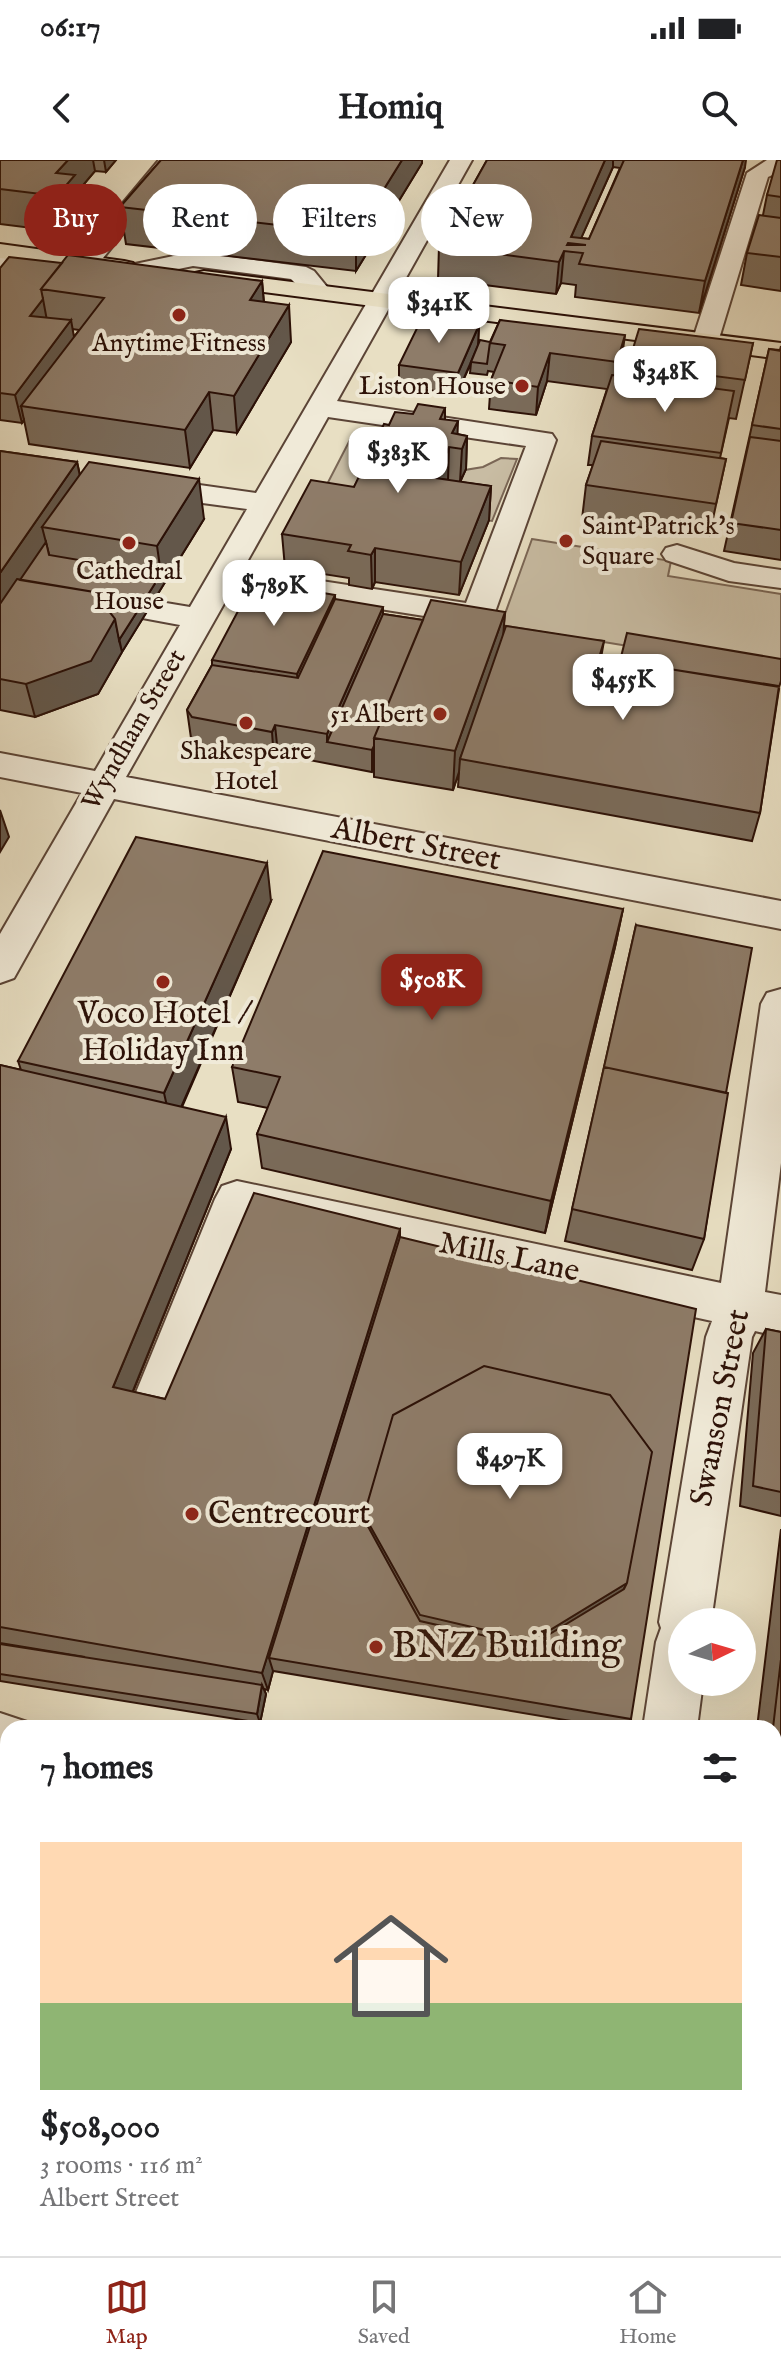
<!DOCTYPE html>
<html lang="en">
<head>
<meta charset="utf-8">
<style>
  :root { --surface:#fff; --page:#f2f2f2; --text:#202124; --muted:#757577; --line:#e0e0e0; --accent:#8f2418 }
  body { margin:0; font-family:"IM FELL English",serif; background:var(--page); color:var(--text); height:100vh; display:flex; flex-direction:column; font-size:30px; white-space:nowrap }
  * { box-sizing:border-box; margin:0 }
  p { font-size:26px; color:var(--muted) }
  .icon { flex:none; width:44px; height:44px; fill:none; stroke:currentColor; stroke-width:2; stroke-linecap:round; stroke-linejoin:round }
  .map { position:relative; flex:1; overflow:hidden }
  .drawer { position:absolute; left:0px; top:1560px; width:782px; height:536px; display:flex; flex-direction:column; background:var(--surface); border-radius:24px 24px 0 0; box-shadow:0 8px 32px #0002 }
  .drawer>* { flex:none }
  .guide { position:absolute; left:24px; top:24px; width:734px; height:72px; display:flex; gap:16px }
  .needle { width:52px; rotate:85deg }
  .controls { position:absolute; left:668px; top:1448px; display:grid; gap:16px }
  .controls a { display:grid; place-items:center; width:88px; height:88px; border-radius:50%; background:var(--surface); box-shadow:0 8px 32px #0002; font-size:40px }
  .price { position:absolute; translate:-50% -68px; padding:0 18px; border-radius:16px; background:#fff; color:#222; font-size:26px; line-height:52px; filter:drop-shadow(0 2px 4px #0008) }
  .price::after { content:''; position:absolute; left:50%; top:48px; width:24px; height:18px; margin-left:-12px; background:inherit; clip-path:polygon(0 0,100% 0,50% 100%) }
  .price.current { background:var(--accent); color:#fff }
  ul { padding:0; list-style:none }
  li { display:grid; align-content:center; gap:16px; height:424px; padding:0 40px }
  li+li { border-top:2px solid var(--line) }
  li span { display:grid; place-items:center; height:248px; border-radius:0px; color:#555 }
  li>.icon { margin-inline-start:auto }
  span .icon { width:144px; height:144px; fill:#fffc; stroke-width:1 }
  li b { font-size:34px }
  h2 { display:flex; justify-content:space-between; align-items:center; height:96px; padding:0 40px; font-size:34px }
  .pill { padding:0 28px; border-radius:36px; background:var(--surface); box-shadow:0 8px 32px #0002; font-size:28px; line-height:72px }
  .pill.current { background:var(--accent); color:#fff }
  .status { display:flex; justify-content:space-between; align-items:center; height:56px; padding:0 40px; background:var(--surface); direction:ltr }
  .status svg { height:22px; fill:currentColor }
  header { display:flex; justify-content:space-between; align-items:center; height:104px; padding:0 40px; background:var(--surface); font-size:36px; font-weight:700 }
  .menu { display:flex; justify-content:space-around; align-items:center; height:112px; border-top:2px solid var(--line); background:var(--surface); font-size:22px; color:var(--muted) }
  .menu a { display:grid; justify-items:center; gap:4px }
  .menu .current { color:var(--accent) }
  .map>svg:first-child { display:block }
  .green { fill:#c8bca3; stroke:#7a6655; stroke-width:2 }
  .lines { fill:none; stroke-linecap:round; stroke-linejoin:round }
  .minor-casing { stroke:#5b4436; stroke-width:4 }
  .major-casing { stroke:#2c1107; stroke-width:4 }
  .minor { fill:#f0ead8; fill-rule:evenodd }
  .major { fill:#e8dfc3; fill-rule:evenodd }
  .wall { fill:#7a6b5a; stroke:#2c1107; stroke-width:2; fill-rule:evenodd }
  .shaded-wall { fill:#63574a; stroke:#2c1107; stroke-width:2 }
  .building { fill:#8e7c69; stroke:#2c1107; stroke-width:2; fill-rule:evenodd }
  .poi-dot { fill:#8f2418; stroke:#f0ead8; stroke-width:3 }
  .labels { text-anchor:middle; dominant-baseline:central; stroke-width:8; stroke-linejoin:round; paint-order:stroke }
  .far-poi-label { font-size:26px; fill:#2c1107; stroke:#f0ead8 }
  .far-street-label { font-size:26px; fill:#2c1107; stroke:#f0ead8 }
  .street-label { font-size:32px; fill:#2c1107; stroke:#f0ead8 }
  .poi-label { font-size:32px; fill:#2c1107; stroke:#f0ead8 }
  .near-poi-label { font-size:38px; fill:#2c1107; stroke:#f0ead8; text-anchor:start }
</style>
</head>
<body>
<div class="status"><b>06:17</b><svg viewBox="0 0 49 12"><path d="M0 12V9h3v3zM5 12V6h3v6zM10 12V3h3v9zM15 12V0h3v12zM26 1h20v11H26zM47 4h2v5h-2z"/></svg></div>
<header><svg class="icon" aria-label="back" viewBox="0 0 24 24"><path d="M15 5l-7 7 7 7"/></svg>Homiq<svg class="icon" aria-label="search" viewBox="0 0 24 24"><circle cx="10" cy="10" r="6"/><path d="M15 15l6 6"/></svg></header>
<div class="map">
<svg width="781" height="2096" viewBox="0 0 781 2096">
  <rect width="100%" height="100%" fill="#e8dfc3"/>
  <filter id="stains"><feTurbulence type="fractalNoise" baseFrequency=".0025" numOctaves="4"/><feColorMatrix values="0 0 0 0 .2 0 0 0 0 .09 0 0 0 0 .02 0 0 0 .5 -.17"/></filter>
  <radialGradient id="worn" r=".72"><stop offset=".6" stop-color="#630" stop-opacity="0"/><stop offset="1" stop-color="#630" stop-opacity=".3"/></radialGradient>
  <path class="green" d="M353,274L366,279L372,291L364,340L322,334Z
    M501,298L517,299L492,361L434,352L460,322L465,310L483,307Z
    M532,379L671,401L668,416L781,434V500L628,486L501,465Z"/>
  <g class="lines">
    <defs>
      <path id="minor" d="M159,0H182L95,108H77L74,103L77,98Z
        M450,0H472L337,241L552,274L556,280L495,452L500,459L495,466L484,469L469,463L234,426L126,617L781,741V769L114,639L14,818L0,823V774L82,633L0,617V593L95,611L180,465L137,457L132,450L137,443L148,440L190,447L247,349L143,335L133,332L128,326L133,320L143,317L256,333ZM328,257L526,286L466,443L243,409Z
        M767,0H781V11L768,17L718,182L714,188H696L692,182L747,13Z
        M11,86L20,88L23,93L9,110L0,112V90Z
        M193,92L306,107L314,111L332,133L328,138H310L291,119L193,106L139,117L130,115L127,110L130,105Z
        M677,385L734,403L781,410V428L729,421L666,400L662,394L666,388Z
        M781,829V1003L765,1132L781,1135V1177L755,1171L752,1177L711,1462H682V1522H703L697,1568H643L656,1482L661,1468L659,1462L706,1177L712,1161L251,1060L169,1268L152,1274L135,1268L128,1252L215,1039L222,1026L237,1021L721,1123L761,844L767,833Z
        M0,1553L27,1562L30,1568H8V1664L0,1667Z
        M774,1677L781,1679V1737L774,1735Z
        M644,2088H710L709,2096H643Z"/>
      <path id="major" d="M0,84L124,101L133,103L136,108L133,113L124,115L0,98Z
        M204,111L781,183V199L195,123L192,118L195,113Z"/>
    </defs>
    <use href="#minor" class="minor-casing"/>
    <use href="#major" class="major-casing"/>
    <use href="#minor" class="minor"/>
    <use href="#major" class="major"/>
  </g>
  <path class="wall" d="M0,0H116L106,12L95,11L78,31L81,51L64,72L0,64Z
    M161,0H422V3L356,111L126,84L120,47Z
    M487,0H743L745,7L699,153L575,137L576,125L561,123L556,134L438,119L439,86ZM613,7L620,8L589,79L581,78Z
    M781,0V131L741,125L747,93L763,55L767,35Z
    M62,103L262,121L264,142L291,182L237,273L213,270L190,308L29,284L24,260L22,263L0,260V108ZM72,169L79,170L74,177Z
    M500,160L621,204L617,216L627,217L628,205L753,183L736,259L729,258L720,298L726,299L709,377L582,359L586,325L593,305H588L592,276L607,229L547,221L536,255L489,249L491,220L494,212L488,211L487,215L470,213L471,203L457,234L399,226V205L479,165L478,185L490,182Z
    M781,186V400L724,391L769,189L780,190Z
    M445,248V259L457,274L467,276L466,309L460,322L491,326L489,360L459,435L375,422L372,429L349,425V418L285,408L282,374L354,327L389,265L413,254Z
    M0,291L77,302L80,315L204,359L122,492L98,534L35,557L0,550Z
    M505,452L503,474L604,481L601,498L779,529L760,653L752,681L458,627L459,612L453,630L374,617V607L372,612L278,594L274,600L197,586L191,578L187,550L212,505V500L383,454L423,460Z
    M271,741L182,947L231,989L133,1232L165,1239L400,1069V1077L631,1559L624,1568H613L273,1511L268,1530L264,1529L266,1534L260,1563L0,1521V1484L85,1497L0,1483V905L21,910L18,901Z
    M623,749L615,787L545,1073L262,1008L257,974L268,948L238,942L232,907Z
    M636,765L726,933L704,1079L692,1110L565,1081Z
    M766,1169L781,1172V1356L740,1346L753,1193Z
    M781,1369V1603L774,1601V1568H757Z"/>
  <path class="shaded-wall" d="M68,0H93L95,11L78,31L81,51L64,72L57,36L56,13Z
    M104,0H116L106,12Z
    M402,0H422V3L356,111V74Z
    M605,0H613V7L575,92L569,91L571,77Z
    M743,0H746L745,7L699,153L705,121Z
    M564,91L561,123L556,134L559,102Z
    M262,121L265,157L250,140Z
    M43,139L48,166L30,156Z
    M289,145L291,182L237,273L234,236Z
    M71,160L76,188L21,246L24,260L22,263L15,235Z
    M479,165L478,186L457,234L458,213Z
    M625,175L621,204L613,230L617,202Z
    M550,193L547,221L536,255L538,227Z
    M209,232L213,270L190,308L185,270Z
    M458,261L457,288L452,273Z
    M467,276L466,309L460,322L462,289Z
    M449,287L448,320L435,318Z
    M77,302L85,340L42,367L49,394L0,466V413Z
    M199,319L204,359L122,492L119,480L161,414L157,386Z
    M491,326L489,360L459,435L461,402Z
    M375,388V422L372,429L371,395Z
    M335,435L336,468L300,547L297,514Z
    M383,447V476L327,582V574Z
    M505,452L502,492L460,599L459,612L453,630L455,591Z
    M115,459L122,492L98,534L35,557L26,524Z
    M275,565L278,594L274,600L272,572Z
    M374,586V607L372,612V590Z
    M0,650L9,677L0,692Z
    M267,703L271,741L172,968L164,933Z
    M623,749L615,787L545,1073L551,1041Z
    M226,957L231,989L124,1253L113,1227Z
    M400,1069V1099L269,1498L273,1511L268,1530L262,1513Z
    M627,1423L616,1444L525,1500L532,1481Z
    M262,1525L266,1534L260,1563L257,1554Z"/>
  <path class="building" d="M0,0H68L56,13L75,15L57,36L0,29Z
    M161,0H402L356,74L120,47Z
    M487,0H605L571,77L589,79L624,0H743L705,121L579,104L583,93L564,91L559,102L439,86ZM568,83L586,85H567Z
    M777,0H781V37L767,35Z
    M759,55L781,58V97L747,93Z
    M68,95L262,121L250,140L289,145L234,236L209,232L185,270L21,246L104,138L41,129Z
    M9,97L62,103L41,129L43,139L30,156L71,160L15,235L0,233V108Z
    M422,158L479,165L458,213L399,205Z
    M500,160L625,175L617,202L550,193L538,227L491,220L505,185L490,183Z
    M639,169L753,183L745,220L628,205Z
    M480,180L490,182L487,204L471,202Z
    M781,187V269L752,265L769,189L781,191Z
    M612,215L734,231L721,293L592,276Z
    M418,244L445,248L440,259L458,261L452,273L467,276L462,289L449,287L435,318L491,326L461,402L375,388L371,395L348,391L351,385L282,374L311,320L354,327L384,264L389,265L395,252L413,254Z
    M750,277L781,281V370L731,363Z
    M601,281L726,299L716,344L586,325Z
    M0,291L77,302L0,413Z
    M89,302L199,319L157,386L42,367Z
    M46,382L49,395L161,414L119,480L115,459L94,432L20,420Z
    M17,419L94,432L115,459L91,501L26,524L0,519V444Z
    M254,421L335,435L297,514L212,500Z
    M335,439L383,447L327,574L275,565L272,572L192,557L187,550L212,505L298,518Z
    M431,440L505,452L455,591L374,578Z
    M383,454L423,460L374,578V586L372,590L327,582Z
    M506,466L604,481L599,498L779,526L760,653L460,599Z
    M627,473L781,499V521L779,527L620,501Z
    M136,677L267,703L164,933L18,901Z
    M323,691L623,749L551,1041L257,974L280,917L232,907Z
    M636,765L752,788L726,933L604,907Z
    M0,905L226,957L113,1227L165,1239L254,1033L400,1069L262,1513L0,1467Z
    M604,907L728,933L704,1079L572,1049Z
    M400,1077L696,1149L631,1559L269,1498ZM484,1206L610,1235L652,1292L627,1423L624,1429L530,1486L420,1461L365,1361L364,1355L393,1255Z
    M766,1169L781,1172V1332L753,1326Z
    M484,1206L610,1235L652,1292L627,1423L532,1481L420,1455L364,1355L393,1255Z
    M0,1484L262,1525L257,1554L0,1514Z
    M781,1499V1583L774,1581L773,1568Z
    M0,1750L8,1752V2006L0,2005Z
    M0,2005L8,2006V2088H113L111,2096H0Z
    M113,2088H282L280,2096H111Z
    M282,2088H577L575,2096H280Z"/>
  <g class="poi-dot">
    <circle cx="179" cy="155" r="8"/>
    <circle cx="522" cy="226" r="8"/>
    <circle cx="566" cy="381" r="8"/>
    <circle cx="129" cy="383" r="8"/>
    <circle cx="440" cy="554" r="8"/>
    <circle cx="246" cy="563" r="8"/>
    <circle cx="163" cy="822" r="8"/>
    <circle cx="192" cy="1354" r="8"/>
    <circle cx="376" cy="1487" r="8"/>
  </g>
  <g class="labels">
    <g class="far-poi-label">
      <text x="179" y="183">Anytime Fitness</text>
      <text x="506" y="226" text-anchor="end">Liston House</text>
      <text x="582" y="366" text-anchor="start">Saint Patrick's<tspan x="582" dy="30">Square</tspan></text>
      <text x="129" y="411">Cathedral<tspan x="129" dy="30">House</tspan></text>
      <text x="424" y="554" text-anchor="end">51 Albert</text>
      <text x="246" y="591">Shakespeare<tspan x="246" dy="30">Hotel</tspan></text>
    </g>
    <g class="far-street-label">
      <text transform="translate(134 570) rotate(-60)">Wyndham Street</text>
    </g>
    <g class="street-label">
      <text transform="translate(416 685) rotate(11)">Albert Street</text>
      <text transform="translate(509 1098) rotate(12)">Mills Lane</text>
      <text transform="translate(721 1248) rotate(-79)">Swanson Street</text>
    </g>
    <g class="poi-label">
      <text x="163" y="854">Voco Hotel /<tspan x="163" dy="37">Holiday Inn</tspan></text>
      <text x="208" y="1354" text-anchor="start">Centrecourt</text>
    </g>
    <g class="near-poi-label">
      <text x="392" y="1487">BNZ Building</text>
    </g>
  </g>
  <rect width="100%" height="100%" filter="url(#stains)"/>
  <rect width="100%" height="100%" fill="url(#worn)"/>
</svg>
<div class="controls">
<a><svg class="needle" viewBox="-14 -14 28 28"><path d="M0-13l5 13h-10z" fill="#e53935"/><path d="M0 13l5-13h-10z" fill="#757577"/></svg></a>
</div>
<b class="price" style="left:439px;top:185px">$341K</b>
<b class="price" style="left:665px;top:254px">$348K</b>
<b class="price" style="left:398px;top:335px">$383K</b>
<b class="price" style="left:274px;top:468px">$789K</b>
<b class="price" style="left:623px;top:562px">$455K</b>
<b class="price current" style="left:432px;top:862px">$508K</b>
<b class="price" style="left:510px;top:1341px">$497K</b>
<div class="guide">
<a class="pill current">Buy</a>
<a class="pill">Rent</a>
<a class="pill">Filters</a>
<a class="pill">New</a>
</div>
<section class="drawer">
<h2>7 homes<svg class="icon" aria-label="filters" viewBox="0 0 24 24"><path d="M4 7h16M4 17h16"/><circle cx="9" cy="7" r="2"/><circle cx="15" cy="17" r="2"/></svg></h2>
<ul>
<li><span style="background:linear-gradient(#ffd9b3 65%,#8fb573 0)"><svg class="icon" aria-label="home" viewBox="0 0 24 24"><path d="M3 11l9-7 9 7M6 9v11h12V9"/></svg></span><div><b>$508,000</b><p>3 rooms · 116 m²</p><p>Albert Street</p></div></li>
</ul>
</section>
</div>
<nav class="menu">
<a class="current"><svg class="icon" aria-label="map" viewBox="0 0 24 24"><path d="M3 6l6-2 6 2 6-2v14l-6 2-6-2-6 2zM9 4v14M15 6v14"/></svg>Map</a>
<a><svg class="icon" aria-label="saved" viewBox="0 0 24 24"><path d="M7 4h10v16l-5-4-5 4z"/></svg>Saved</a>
<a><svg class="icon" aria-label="home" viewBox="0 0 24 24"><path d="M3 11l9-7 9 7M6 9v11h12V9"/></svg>Home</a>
</nav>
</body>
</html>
